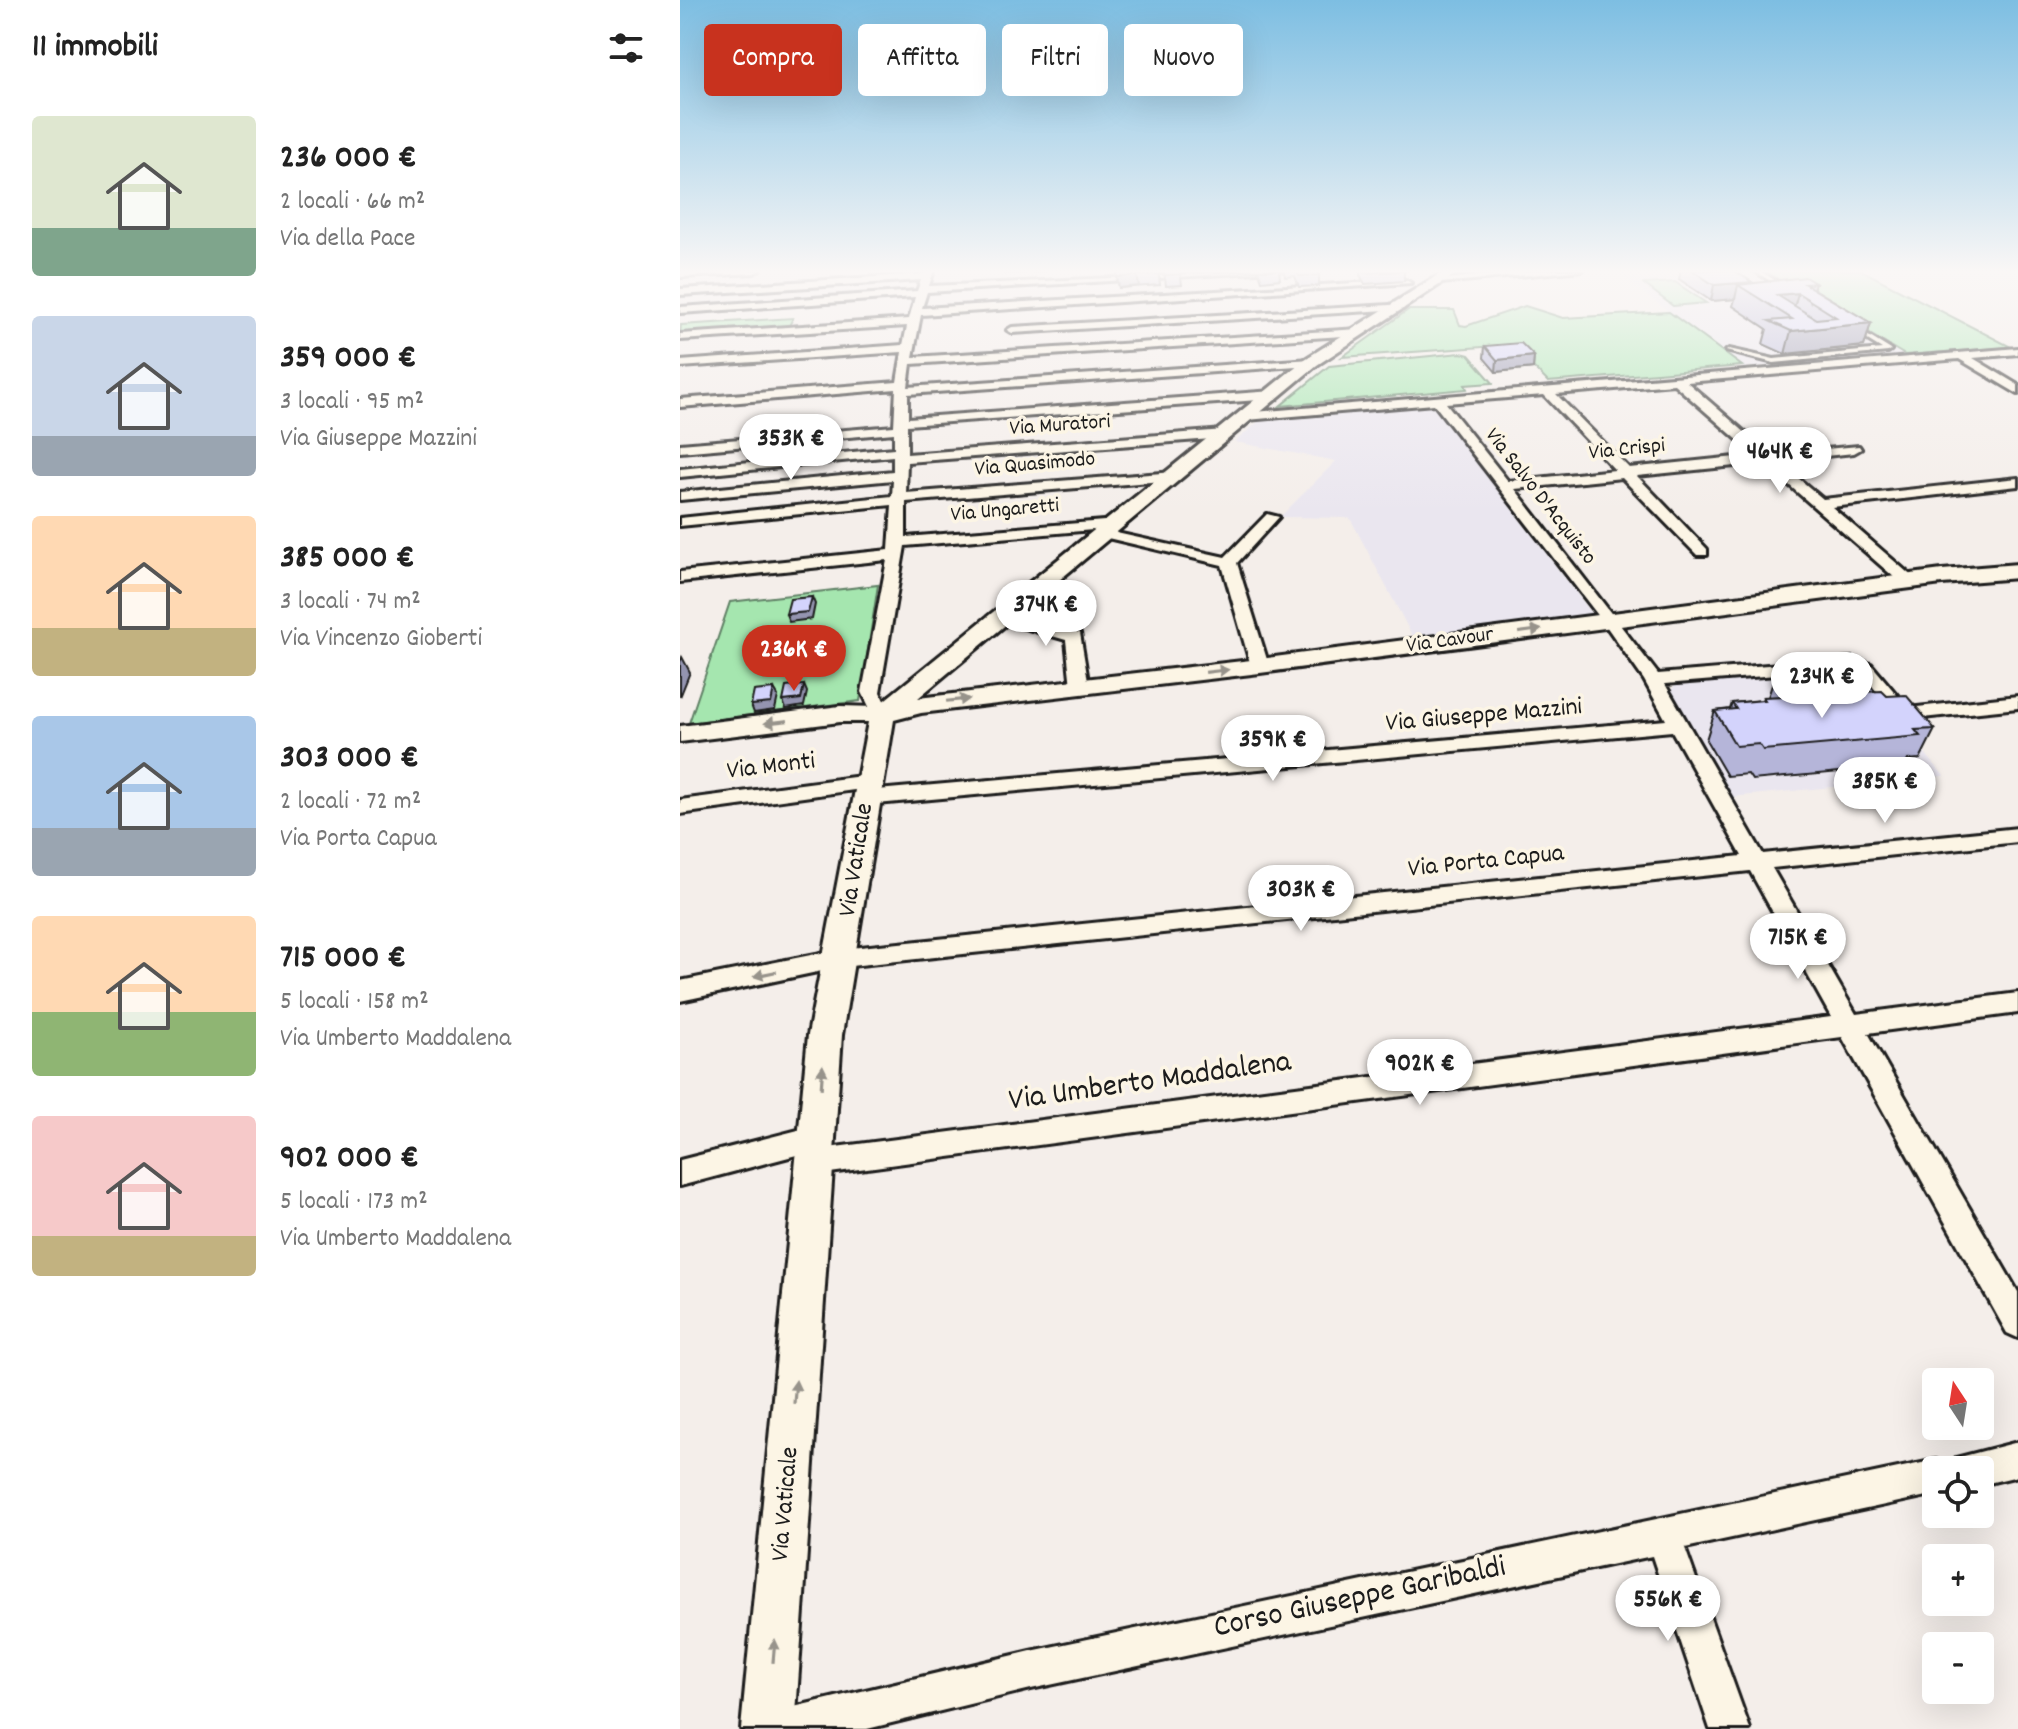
<!DOCTYPE html>
<html lang="it">
<head>
<meta charset="utf-8">
<style>
  :root { --surface:#fff; --page:#f2f2f2; --text:#222; --muted:#767676; --accent:#c8321e }
  body { margin:0; font-family:Dekko,sans-serif; background:var(--page); color:var(--text); height:100vh; display:flex; flex-direction:column; font-size:30px; white-space:nowrap }
  * { box-sizing:border-box; margin:0 }
  p { font-size:26px; color:var(--muted) }
  .icon { flex:none; width:44px; height:44px; fill:none; stroke:currentColor; stroke-width:2; stroke-linecap:round; stroke-linejoin:round }
  .map { position:relative; flex:1; overflow:hidden }
  .details { display:flex; flex-direction:column; background:var(--surface); width:680px }
  .details>* { flex:none }
  .hud { position:absolute; left:24px; top:24px; width:760px; height:72px; display:flex; gap:16px }
  .needle { width:52px; rotate:348deg }
  .buttons { position:absolute; left:1242px; top:1368px; display:grid; gap:16px }
  .buttons a { display:grid; place-items:center; width:72px; height:72px; border-radius:8px; background:var(--surface); box-shadow:0 8px 32px #0002; font-size:40px }
  .price { position:absolute; translate:-50% -68px; padding:0 18px; border-radius:28px; background:#fff; color:#222; font-size:26px; line-height:52px; filter:drop-shadow(0 2px 4px #0008) }
  .price::after { content:''; position:absolute; left:50%; top:48px; width:24px; height:18px; margin-left:-12px; background:inherit; clip-path:polygon(0 0,100% 0,50% 100%) }
  .price.active { background:var(--accent); color:#fff }
  ul { padding:0; list-style:none }
  li { display:flex; align-items:center; gap:24px; height:200px; padding:0 32px }
  li span { display:grid; place-items:center; flex:none; width:224px; height:160px; border-radius:8px; color:#555 }
  li>.icon { margin-inline-start:auto }
  span .icon { width:96px; height:96px; fill:#fffc; stroke-width:1 }
  li b { font-size:34px }
  h2 { display:flex; justify-content:space-between; align-items:center; height:96px; padding:0 32px; font-size:34px }
  .chip { padding:0 28px; border-radius:8px; background:var(--surface); box-shadow:0 8px 32px #0002; font-size:28px; line-height:72px }
  .chip.active { background:var(--accent); color:#fff }
  main { display:flex; flex:1; min-height:0 }
  .map>svg:first-child { display:block }
  .built { fill:#eae6ef }
  .green { fill:#a5e6af; stroke:#608166; stroke-width:2 }
  .lines { fill:none; stroke-linecap:round; stroke-linejoin:round }
  .lane-casing { stroke:#1c1c1c; stroke-width:6 }
  .street-casing { stroke:#1c1c1c; stroke-width:6 }
  .secondary-casing { stroke:#1c1c1c; stroke-width:6 }
  .lane { fill:#fcf5e5; fill-rule:evenodd }
  .street { fill:#fcf5e5; fill-rule:evenodd }
  .secondary { fill:#fcf5e5; fill-rule:evenodd }
  .wall { fill:#b5b5d9; stroke:#1c1c1c; stroke-width:2 }
  .shaded-wall { fill:#9494b0; stroke:#1c1c1c; stroke-width:2 }
  .building { fill:#d3d3fc; stroke:#1c1c1c; stroke-width:2; fill-rule:evenodd }
  .oneway { fill:#97938b }
  .labels { text-anchor:middle; dominant-baseline:central; stroke-width:7; stroke-linejoin:round; paint-order:stroke }
  .far-street-label { font-size:22px; fill:#1c1c1c; stroke:#fcf5e5 }
  .street-label { font-size:26px; fill:#1c1c1c; stroke:#fcf5e5 }
  .near-street-label { font-size:32px; fill:#1c1c1c; stroke:#fcf5e5 }
</style>
</head>
<body>
<main>
<section class="details">
<h2>11 immobili<svg class="icon" aria-label="filters" viewBox="0 0 24 24"><path d="M4 7h16M4 17h16"/><circle cx="9" cy="7" r="2"/><circle cx="15" cy="17" r="2"/></svg></h2>
<ul>
<li><span style="background:linear-gradient(#dfe7d0 70%,#7fa58c 0)"><svg class="icon" aria-label="home" viewBox="0 0 24 24"><path d="M3 11l9-7 9 7M6 9v11h12V9"/></svg></span><div><b>236 000 €</b><p>2 locali · 66 m²</p><p>Via della Pace</p></div></li>
<li><span style="background:linear-gradient(#c9d6e8 75%,#9aa5b1 0)"><svg class="icon" aria-label="home" viewBox="0 0 24 24"><path d="M3 11l9-7 9 7M6 9v11h12V9"/></svg></span><div><b>359 000 €</b><p>3 locali · 95 m²</p><p>Via Giuseppe Mazzini</p></div></li>
<li><span style="background:linear-gradient(#ffd9b3 70%,#c2b280 0)"><svg class="icon" aria-label="home" viewBox="0 0 24 24"><path d="M3 11l9-7 9 7M6 9v11h12V9"/></svg></span><div><b>385 000 €</b><p>3 locali · 74 m²</p><p>Via Vincenzo Gioberti</p></div></li>
<li><span style="background:linear-gradient(#a9c7e8 70%,#9aa5b1 0)"><svg class="icon" aria-label="home" viewBox="0 0 24 24"><path d="M3 11l9-7 9 7M6 9v11h12V9"/></svg></span><div><b>303 000 €</b><p>2 locali · 72 m²</p><p>Via Porta Capua</p></div></li>
<li><span style="background:linear-gradient(#ffd9b3 60%,#8fb573 0)"><svg class="icon" aria-label="home" viewBox="0 0 24 24"><path d="M3 11l9-7 9 7M6 9v11h12V9"/></svg></span><div><b>715 000 €</b><p>5 locali · 158 m²</p><p>Via Umberto Maddalena</p></div></li>
<li><span style="background:linear-gradient(#f6c9c9 75%,#c2b280 0)"><svg class="icon" aria-label="home" viewBox="0 0 24 24"><path d="M3 11l9-7 9 7M6 9v11h12V9"/></svg></span><div><b>902 000 €</b><p>5 locali · 173 m²</p><p>Via Umberto Maddalena</p></div></li>
</ul>
</section>
<div class="map">
<svg width="1338" height="1729" viewBox="0 0 1338 1729">
  <rect width="100%" height="100%" fill="#f4eeea"/>
  <filter id="ink" filterUnits="userSpaceOnUse"><feTurbulence type="fractalNoise" baseFrequency=".0125" numOctaves="2"/><feDisplacementMap in="SourceGraphic" scale="16" xChannelSelector="R" yChannelSelector="G"/><feConvolveMatrix kernelMatrix="1 2 1 2 8 2 1 2 1" color-interpolation-filters="sRGB"/></filter>
  <g filter="url(#ink)">
    <path class="built" d="M933,270H1083L1225,355L1064,368Z
      M754,406L824,499L914,616L735,641L670,518L600,517L656,461L555,442L580,420Z
      M1167,671L1180,674L1264,776L1052,797L988,693L995,686Z"/>
    <path class="green" d="M1083,270H1181L1331,347L1225,355Z
      M995,282L1026,303L993,306L964,284Z
      M845,306L883,318L989,312L1062,366L868,382L831,345L662,357L728,310H774L780,325L786,326Z
      M113,318L108,328L0,335L1,325Z
      M781,353L789,355L813,383L785,385L787,389L600,406L649,366Z
      M198,585L180,701L9,723L50,602Z"/>
    <g class="lines">
      <defs>
        <path id="lane" d="M1073,270H1078L1108,288L1103,289Z
          M1173,329H1177L1211,350L1208,352L1094,363L1046,351L1049,349L1094,359L1202,349L1173,331Z"/>
        <path id="street" d="M79,270L74,273L0,277V271Z
          M244,270H254L249,286L610,270L247,292L242,308L726,280L731,283L241,315L233,357L679,329L685,332L679,335L231,364L228,387L631,359L637,362L631,365L228,394V418L593,391L599,395L593,399L227,425V454L545,430L552,434L545,438L227,462L226,493L495,472L502,476L495,480L226,502V537L437,520L444,524L437,528L225,546L200,692L211,715L202,721L195,719L182,692L207,560L0,582V572L209,550L212,505L0,526V518L212,496L213,480L0,500V492L213,471V456L0,477V469L214,448V433L0,452V444L214,426L216,389L0,407V399L217,382L222,352L0,367V361L223,345L227,326L0,340V334L229,319L235,297L0,313V307L237,291L241,280L0,295V289L243,274Z
          M861,270H902L760,283L755,280Z
          M727,304L723,309L332,333L327,330L332,327Z
          M1338,348V354L1293,358L1338,385V394L1279,359L1007,382L1090,454L1179,446L1181,449L1174,453L1098,461L1143,499L1338,478V486L1152,507L1235,579V585H1223L1084,463L957,476L1027,549V555H1017L942,478L835,489L978,674L1173,658L1191,664L1228,708L1338,696V708L1223,720L1216,718L1179,672L1171,669L985,684L1083,854L1338,828V842L1092,868L1176,1014L1338,993V1013L1188,1033L1338,1292V1338L1327,1333L1162,1037L135,1175L125,1171L121,1162L128,1152L0,1186V1160L138,1125L148,1128L152,1137L148,1146L140,1149L1151,1017L1070,871L161,967L0,1001V981L161,949L1062,856L992,731L186,805L176,798L186,791L986,720L964,680L924,623L754,404L567,420L562,419V413ZM994,384L1075,455L949,468L876,394ZM864,395L935,470L828,481L766,403Z
          M587,514L599,517L557,563L589,666L580,671L571,666L542,565L415,535L423,530L545,557Z
          M323,611L400,633L409,687L406,691L400,693L391,687L386,640L317,620L315,616Z
          M189,775L199,782L196,787L0,814V800Z
          M1338,1442V1476L1300,1485V1470H1271L1276,1458Z
          M1256,1460L1268,1465L1270,1470H1256V1494L1005,1548L1070,1729H1030L972,1556L351,1689L187,1729H85L91,1715L105,1709L351,1651Z"/>
        <path id="secondary" d="M766,270H782L637,365L238,698L580,659L1262,570L1338,564V578L1262,584L580,673L241,713L214,720L162,1035L115,1729H61L128,1035L188,722H160L0,742V726L160,706L196,707L625,359Z"/>
      </defs>
      <use href="#lane" class="lane-casing"/>
      <use href="#street" class="street-casing"/>
      <use href="#secondary" class="secondary-casing"/>
      <use href="#lane" class="lane"/>
      <use href="#street" class="street"/>
      <use href="#secondary" class="secondary"/>
    </g>
    <path class="wall" d="M323,270H366V271L324,274Z
      M437,270H478L480,285L439,288Z
      M484,270H500L502,285L486,286Z
      M578,270H599L600,279L582,281Z
      M604,270H636L639,275V286L619,287L615,276L605,277Z
      M680,270H724V281L685,284L680,275Z
      M1001,270H1053L1072,282V283L1134,289L1191,323L1184,346L1105,354L1083,344L1087,329L1053,306L1055,299L1031,301L999,279Z
      M805,346L854,356L853,368L816,372L804,358Z
      M1111,671L1195,691L1207,696L1255,729L1240,759L1228,760L1225,766L1072,780L1068,774L1047,776L1026,740L1035,711L1050,709L1052,703L1082,700L1083,697H1088L1095,676L1110,675Z"/>
    <path class="shaded-wall" d="M457,275L459,286L439,288L437,277Z
      M1072,282L1070,292L1058,285L1055,299L1031,301L1034,285Z
      M1135,283L1130,301L1125,284Z
      M1118,293L1112,315L1097,295Z
      M1191,323L1184,346L1105,354L1111,331Z
      M854,356L853,368L816,372L817,360Z
      M132,597L135,604L132,619L109,622L106,614Z
      M2,657L10,672L0,697V662Z
      M124,685L127,692L124,706L106,709L103,701Z
      M94,689L98,696L95,710L74,713L71,705Z"/>
    <path class="building" d="M437,270H478L479,274L437,277Z
      M484,270H500L501,274L485,275Z
      M616,270H636L639,275L619,276Z
      M683,270H724L725,271L685,273Z
      M1012,270H1053L1072,282L1034,285Z
      M1125,277L1135,283L1125,284L1191,323L1111,331L1089,321L1112,319L1058,285ZM1118,293L1156,317L1136,319L1097,295Z
      M841,343L854,356L817,360L805,346Z
      M132,597L128,612L106,614L110,599Z
      M1175,666L1195,691L1129,695L1125,689L1106,691L1095,676L1114,674L1111,671Z
      M124,685L121,699L103,701L106,687Z
      M94,689L91,703L71,705L74,691Z
      M1202,691L1207,696L1226,695L1255,729L1235,730L1240,736L1083,750L1079,744L1056,746L1035,711L1056,709L1052,703L1085,700L1083,697Z"/>
    <defs><path id="oneway-solid" d="M-6-.8H1V-3.2L6.5 0L1 3.2V.8H-6Z" transform="scale(2)"/></defs>
    <g class="oneway">
      <use href="#oneway-solid" transform="translate(850 631) rotate(-8)"/>
      <use href="#oneway-solid" transform="translate(537 671) rotate(-7)"/>
      <use href="#oneway-solid" transform="translate(278 700) rotate(-6)"/>
      <use href="#oneway-solid" transform="translate(96 722) rotate(173)"/>
      <use href="#oneway-solid" transform="translate(85 974) rotate(168)"/>
      <use href="#oneway-solid" transform="translate(142 1077) rotate(-86)"/>
      <use href="#oneway-solid" transform="translate(115 1392) rotate(-85)"/>
      <use href="#oneway-solid" transform="translate(94 1651) rotate(-85)"/>
    </g>
  </g>
  <linearGradient id="sky" x2="0" y2="1"><stop stop-color="#7dbee2"/><stop offset="0.53" stop-color="#faf7f6"/><stop offset="1" stop-color="#faf7f6" stop-opacity="0"/></linearGradient>
  <rect width="1338" height="512" fill="url(#sky)"/>
  <g class="labels">
    <g class="far-street-label">
      <text transform="translate(380 426) rotate(-4)">Via Muratori</text>
      <text transform="translate(947 450) rotate(-6)">Via Crispi</text>
      <text transform="translate(355 465) rotate(-5)">Via Quasimodo</text>
      <text transform="translate(860 497) rotate(52)">Via Salvo D'Acquisto</text>
      <text transform="translate(325 511) rotate(-5)">Via Ungaretti</text>
      <text transform="translate(770 641) rotate(-8)">Via Cavour</text>
    </g>
    <g class="street-label">
      <text transform="translate(804 716) rotate(-5)">Via Giuseppe Mazzini</text>
      <text transform="translate(91 767) rotate(-7)">Via Monti</text>
      <text transform="translate(177 860) rotate(-81)">Via Vaticale</text>
      <text transform="translate(806 862) rotate(-6)">Via Porta Capua</text>
      <text transform="translate(106 1504) rotate(-85)">Via Vaticale</text>
    </g>
    <g class="near-street-label">
      <text transform="translate(470 1083) rotate(-8)">Via Umberto Maddalena</text>
      <text transform="translate(680 1599) rotate(-12)">Corso Giuseppe Garibaldi</text>
    </g>
  </g>
</svg>
<div class="buttons">
<a><svg class="needle" viewBox="-14 -14 28 28"><path d="M0-13l5 13h-10z" fill="#e53935"/><path d="M0 13l5-13h-10z" fill="#767676"/></svg></a>
<a><svg class="icon" aria-label="locate" viewBox="0 0 24 24"><circle cx="12" cy="12" r="6"/><path d="M12 2v4M12 18v4M2 12h4M18 12h4"/></svg></a>
<a>+</a>
<a>−</a>
</div>
<b class="price" style="left:111px;top:482px">353K €</b>
<b class="price" style="left:1100px;top:495px">464K €</b>
<b class="price" style="left:366px;top:648px">374K €</b>
<b class="price active" style="left:114px;top:693px">236K €</b>
<b class="price" style="left:1142px;top:720px">234K €</b>
<b class="price" style="left:593px;top:783px">359K €</b>
<b class="price" style="left:1205px;top:825px">385K €</b>
<b class="price" style="left:621px;top:933px">303K €</b>
<b class="price" style="left:1118px;top:981px">715K €</b>
<b class="price" style="left:740px;top:1107px">902K €</b>
<b class="price" style="left:988px;top:1643px">556K €</b>
<div class="hud">
<a class="chip active">Compra</a>
<a class="chip">Affitta</a>
<a class="chip">Filtri</a>
<a class="chip">Nuovo</a>
</div>
</div>
</main>
</body>
</html>
